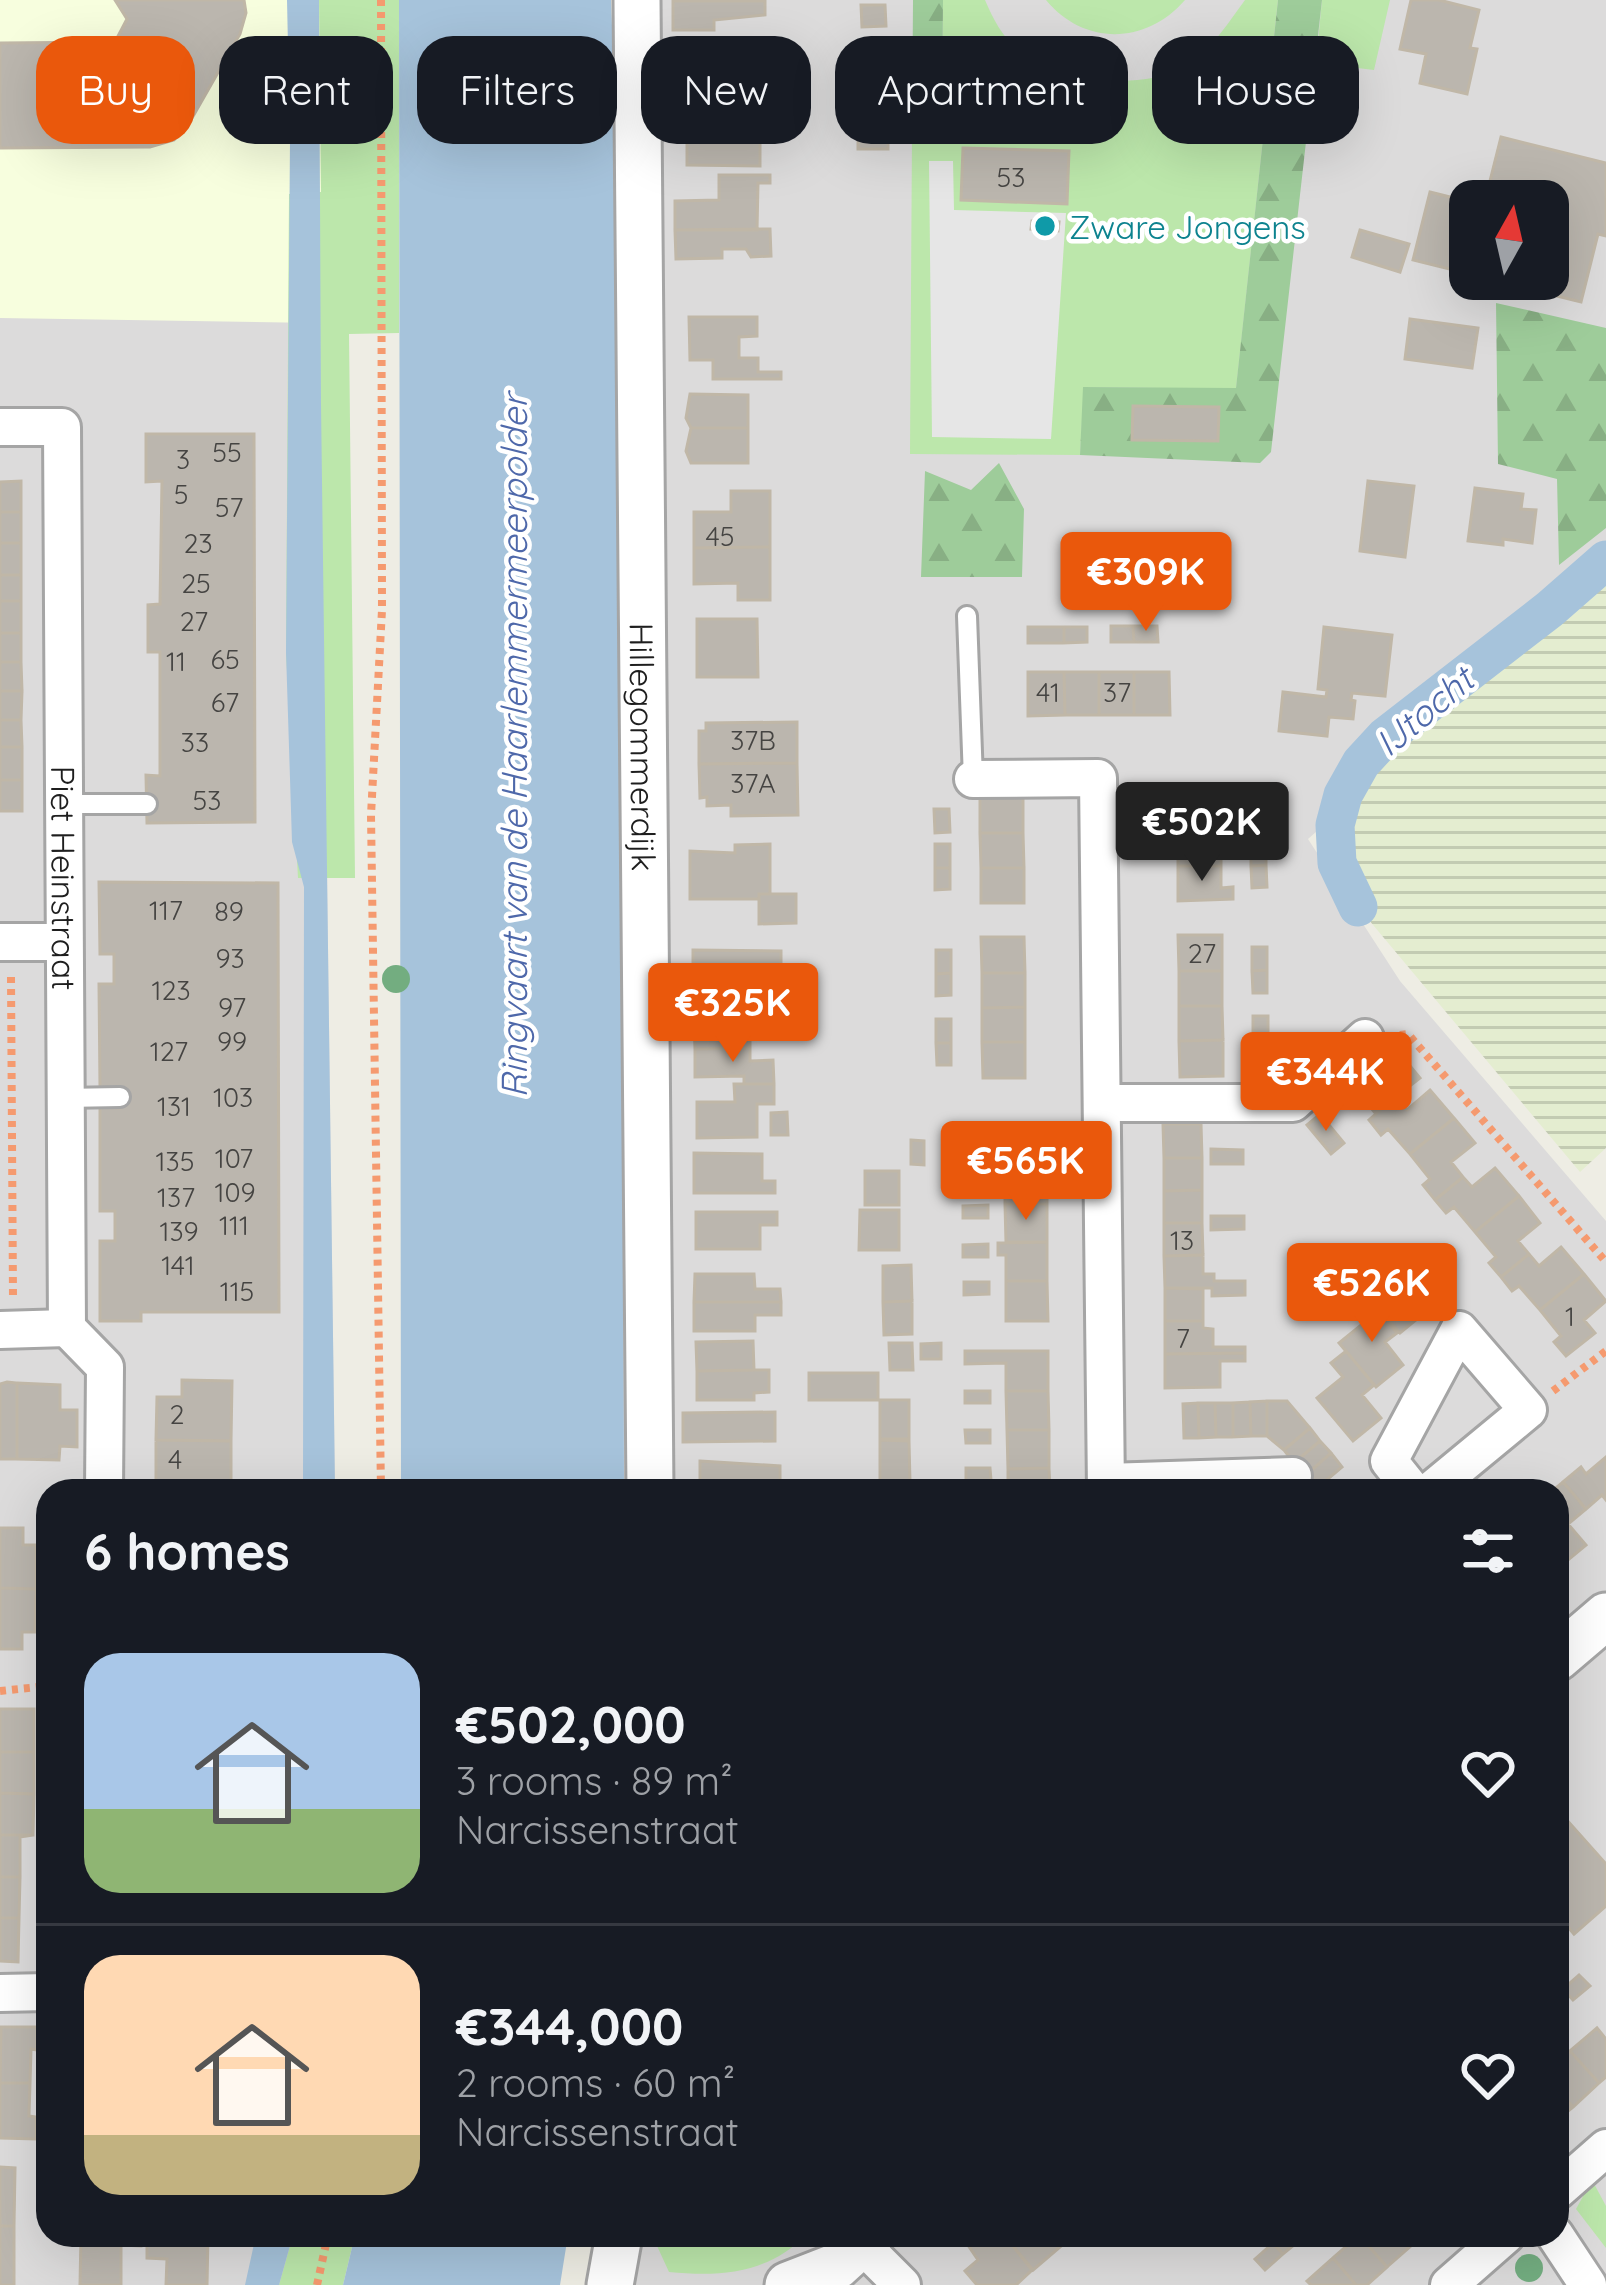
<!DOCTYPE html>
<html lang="en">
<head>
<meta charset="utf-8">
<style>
  :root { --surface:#171b24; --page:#20242c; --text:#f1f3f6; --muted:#9ea1a6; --line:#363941; --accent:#ea580c }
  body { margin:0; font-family:Quicksand,sans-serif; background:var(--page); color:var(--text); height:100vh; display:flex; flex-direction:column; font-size:45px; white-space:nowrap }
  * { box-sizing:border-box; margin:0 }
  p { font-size:39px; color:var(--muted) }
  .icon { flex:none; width:66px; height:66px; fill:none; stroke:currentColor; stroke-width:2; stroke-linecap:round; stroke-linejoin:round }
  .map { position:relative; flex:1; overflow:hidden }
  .panel { position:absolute; left:36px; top:1479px; width:1533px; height:768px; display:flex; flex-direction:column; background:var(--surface); border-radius:36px; box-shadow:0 12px 48px #0002 }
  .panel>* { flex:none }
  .banner { position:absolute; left:36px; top:36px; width:1536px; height:108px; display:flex; gap:24px }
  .needle { width:78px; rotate:8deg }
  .buttons { position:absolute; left:1449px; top:180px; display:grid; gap:24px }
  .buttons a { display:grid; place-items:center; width:120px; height:120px; border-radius:24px; background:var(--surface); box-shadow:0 12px 48px #0002; font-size:60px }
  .price { position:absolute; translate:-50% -102px; padding:0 27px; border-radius:12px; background:var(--accent); color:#fff; font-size:39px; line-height:78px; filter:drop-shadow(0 3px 6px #0008) }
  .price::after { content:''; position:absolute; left:50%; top:72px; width:36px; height:27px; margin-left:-18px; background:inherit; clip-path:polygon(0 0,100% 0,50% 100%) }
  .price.active { background:#222; color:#fff }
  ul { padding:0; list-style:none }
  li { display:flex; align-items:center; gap:36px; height:300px; padding:0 48px }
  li+li { border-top:3px solid var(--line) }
  li span { display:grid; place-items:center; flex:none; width:336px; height:240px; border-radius:36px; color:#555 }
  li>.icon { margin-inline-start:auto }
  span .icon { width:144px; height:144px; fill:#fffc; stroke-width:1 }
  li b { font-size:51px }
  h2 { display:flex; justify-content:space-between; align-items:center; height:144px; padding:0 48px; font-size:51px }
  .chip { padding:0 42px; border-radius:36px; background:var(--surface); box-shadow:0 12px 48px #0002; font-size:42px; line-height:108px }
  .chip.active { background:var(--accent); color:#fff }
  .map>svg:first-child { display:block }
  .residential { fill:#dcdbdb; fill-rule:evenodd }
  .education { fill:#f7fede }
  .farmland { fill:url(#farmland-rules) }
  .grass { fill:#bce7ab }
  .forest { fill:url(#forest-firs) }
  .parking { fill:#e6e6e6 }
  .water { fill:#a6c3db }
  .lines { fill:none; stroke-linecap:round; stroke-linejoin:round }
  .canal { stroke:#a6c3db; stroke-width:39 }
  .building { fill:#bbb6ae; stroke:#c0b7a7; stroke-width:3 }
  .service-casing { stroke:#a5a5a5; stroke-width:24 }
  .minor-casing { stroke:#a5a5a5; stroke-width:42 }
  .tertiary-casing { stroke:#a5a5a5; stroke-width:51 }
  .path { stroke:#f59a6f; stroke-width:8; stroke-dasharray:6 6; stroke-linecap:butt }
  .service { stroke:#fff; stroke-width:18 }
  .minor { stroke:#fff; stroke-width:36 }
  .tertiary { stroke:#fff; stroke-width:45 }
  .tree { fill:#73ad80 }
  .culture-dot { fill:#0f9aa8; stroke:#fff; stroke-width:4.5 }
  .labels { text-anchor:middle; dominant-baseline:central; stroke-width:9; stroke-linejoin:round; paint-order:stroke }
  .number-label { font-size:27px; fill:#454442 }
  .culture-label { font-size:33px; fill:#0d838f; stroke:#fff; text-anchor:start }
  .street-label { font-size:33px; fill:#1e1e1e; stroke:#fff }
  .water-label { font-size:36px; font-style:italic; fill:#4e68aa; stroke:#fff }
</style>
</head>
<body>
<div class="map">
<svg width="1606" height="2285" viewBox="0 0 1606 2285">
  <defs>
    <pattern id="farmland-rules" width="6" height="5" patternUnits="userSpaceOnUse" patternTransform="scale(3)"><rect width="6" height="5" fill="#e4edd0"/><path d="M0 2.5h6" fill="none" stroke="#c3cbb2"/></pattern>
    <pattern id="forest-firs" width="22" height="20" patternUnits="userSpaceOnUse" patternTransform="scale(3)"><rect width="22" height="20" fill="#9ecc9a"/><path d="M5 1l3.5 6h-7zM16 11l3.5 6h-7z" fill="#88af84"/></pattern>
  </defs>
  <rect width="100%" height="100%" fill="#eeede4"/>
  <path class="residential" d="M0,0H321V404L335,1491H48V2235H307L295,2285H0Z
    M621,0H1606V575L1308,839L1400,981L1606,1221V2285H615V2235H1557V1491H621L628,610ZM1470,201H1548V279H1470Z"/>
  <path class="education" d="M0,0H379L383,324L0,318Z"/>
  <path class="farmland" d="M1606,572V1148L1580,1172L1358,907L1337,863L1335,825L1343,795L1361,763L1385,737L1550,609L1556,616Z"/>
  <path class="grass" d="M319,0H399V333L349,334L355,878H298L286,652L289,194L321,192Z
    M943,0H985C994,21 1003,38 1021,53C1057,83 1142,89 1182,69C1208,55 1228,23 1245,0H1278L1236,389L1084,387L1080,455L910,454L912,132L942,131Z
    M1046,0H1185C1146,45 1084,46 1046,0Z
    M1322,0H1390L1374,70L1316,63Z
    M1592,2180L1606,2206V2248L1576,2209Z
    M293,2235H355L343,2285H279Z
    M652,2235H752L756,2241L806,2235C767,2274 721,2277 669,2272Z"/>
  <path class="forest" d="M913,0H943L942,132H912Z
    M1278,0H1322L1271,452L1260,463L1080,455L1083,387L1236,388Z
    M1496,303L1606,328V528L1559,565L1557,479L1498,464Z
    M999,463L1024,509L1022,577H921L925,471L971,490Z"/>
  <path class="parking" d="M929,161H953L954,210L1066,213L1051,439L932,437Z"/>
  <path class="water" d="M287,0H319L321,404L335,1491H303L304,887L292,842L286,652L290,139Z
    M399,0H611L620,231L624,1491H401Z
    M1606,541V572L1555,617L1541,602Z
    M256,2235H293L279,2285H245Z
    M355,2235H568L560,2285H343Z"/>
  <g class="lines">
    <path class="canal" d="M1358,907L1337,863L1335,825L1343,795L1361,763L1385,737L1550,609L1606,560"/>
  </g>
  <path class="building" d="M115,0H244L246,13L240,34L188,125L174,140L150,147L0,148V43L115,42L127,19Z
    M1411,0H1439L1479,10L1470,48L1477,49L1467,94L1420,83L1426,54L1400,49Z
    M673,1H765V15L714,20V30H673Z
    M861,5H885L886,26L862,27Z
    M686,43H748V77H772V94L722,95V82H686Z
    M687,106H759L760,135L687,136Z
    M858,120H888V149H858Z
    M760,135V166L687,165V136Z
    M1501,137L1606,163V236L1598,234L1581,302L1488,279H1548V201H1485Z
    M963,148L1069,151L1067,204L961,200Z
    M719,175H770V183H758L757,230H675V201L719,200Z
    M1430,192L1470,202V274L1413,260Z
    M1032,221L1059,222L1058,231L1031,229Z
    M770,229L771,256L751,257L746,249H722V258L676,259L675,230Z
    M1360,230L1409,244L1400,272L1352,257Z
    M689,317H757V336L739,337V358H758V372H781V379H713V360H690Z
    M1410,319L1478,328L1472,368L1405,359Z
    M690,394L748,395V428H691L686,418Z
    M1133,406L1219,407L1218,441L1132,440Z
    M691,428H748V463H691L686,451Z
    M146,434H254L255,822L147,823L146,775L160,776V652H148V605L160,604L162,481L146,482Z
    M21,481V512H0V482Z
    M1368,481L1414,486L1405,557L1360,551Z
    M1475,488L1523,494L1521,509L1536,510L1532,543L1503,539V545L1468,541Z
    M731,491H770V547L694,548V512H731Z
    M0,512H21V543H0Z
    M0,543H21V575H0Z
    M770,547V600H738V583L694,584V548Z
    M0,575H21V601H0Z
    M0,601H21V633H0Z
    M697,619H757L758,677H697Z
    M1111,626H1133L1134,642H1111Z
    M1133,626H1157L1158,642H1134Z
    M1028,627H1064V643H1028Z
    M1064,627H1087V642L1064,643Z
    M1324,627L1392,635L1385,696L1352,693L1351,700L1355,701L1353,719L1329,717L1327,736L1279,731L1283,692L1326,697L1327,690L1318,689Z
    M0,633H21V662H0Z
    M0,662H21L22,691H0Z
    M1028,672H1064L1065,715L1028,716Z
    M1064,672H1099V715H1065Z
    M1099,672H1134V715H1099Z
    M1134,672H1169L1170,715H1134Z
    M0,691H22L21,720H0Z
    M0,720H21L22,747H0Z
    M797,722V763L699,764V731H706V723Z
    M0,747H22V780H0Z
    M797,763L798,815L731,816V805L707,806V797L700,798L699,764Z
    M0,780H22V811H0Z
    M1220,795L1221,831L1178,832L1177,796Z
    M980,797H1023V833H980Z
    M1251,807L1266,808V830H1251Z
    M934,809H949L950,832L935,833Z
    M1221,831V866H1178V832Z
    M980,833H1023L1024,868H981Z
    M1266,841V865L1251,866V842Z
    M770,844V894H759V899H690V851L735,853V845Z
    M935,844H950V868H935Z
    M1266,865L1267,887L1252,888L1251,866Z
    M1178,866H1221V888L1233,887V899L1178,901Z
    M935,868H950V889L935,890Z
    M981,868H1024V903H981Z
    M99,882L278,883L279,1312H141V1321H100V1241H115V1211H100V1107L120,1108V1088L100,1087L99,984H114V954H100Z
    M759,894H796V923L759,924Z
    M1178,935H1222V971H1179Z
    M981,937H1024L1025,973H982Z
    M1252,947H1267V970L1252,971Z
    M693,950L781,951V1003L748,1004V994H693Z
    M936,950H951V973L936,974Z
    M1267,970V993H1253L1252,971Z
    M1179,971H1222V1006H1179Z
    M951,973V995L936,996V974Z
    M982,973H1025V1007L982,1008Z
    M1179,1006H1222L1223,1040L1179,1041Z
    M1025,1007V1042H982V1008Z
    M773,1012V1032L750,1033V1048L695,1049L694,1021L742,1020V1013Z
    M1253,1016H1268V1040H1253Z
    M936,1019H951V1043H936Z
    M1223,1040V1076L1180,1077L1179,1041Z
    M1253,1040H1268V1061L1253,1062Z
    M982,1042H1025V1078H983Z
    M936,1043H951V1065H937Z
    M750,1048V1061L773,1060L774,1084H744V1076L695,1077V1049Z
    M1396,1049L1420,1078L1375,1113L1353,1085Z
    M734,1084H774V1104H757V1137L697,1138V1102H735Z
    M1430,1090L1454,1118L1410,1154L1388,1129L1381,1135L1369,1120L1395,1097L1407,1110Z
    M787,1112L788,1135H771V1113Z
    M1320,1114L1344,1143L1331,1154L1307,1125Z
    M1454,1118L1475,1143L1451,1162L1463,1177L1435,1200L1423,1185L1430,1179L1410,1154Z
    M1163,1124H1201L1202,1158H1164Z
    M1005,1125H1046L1047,1165H1005Z
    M911,1140L924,1141V1165L911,1164Z
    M1211,1149L1243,1150V1164H1211Z
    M694,1153L762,1154V1181H775V1193H694Z
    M1164,1158H1202V1190L1164,1191Z
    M998,1165H1047V1204H1005V1180H998Z
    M963,1166H988V1178L963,1179Z
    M1495,1168L1519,1196L1475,1232L1454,1207L1446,1213L1435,1200L1463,1177L1472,1187Z
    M865,1171H899V1205H865Z
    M1202,1190V1223H1164V1191Z
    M1519,1196L1540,1223L1518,1241L1529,1254L1501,1277L1489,1263L1496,1257L1475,1232Z
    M1005,1204H1047V1242H1006Z
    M988,1205V1218H963V1206Z
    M860,1210H899V1250H859Z
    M696,1212H777V1225H760V1249H696Z
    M1211,1216H1244V1229L1211,1230Z
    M1164,1223H1202L1203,1255L1164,1256Z
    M1047,1242V1281H1006V1255H998V1243Z
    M988,1244V1257H963V1245Z
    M1561,1247L1584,1274L1540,1310L1519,1286L1512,1291L1501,1277L1529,1254L1539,1266Z
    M1398,1249L1421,1277L1408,1287L1428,1310L1400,1333L1362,1291L1389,1268L1383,1261Z
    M1203,1255V1274H1214V1281H1245V1295L1212,1296V1288H1165L1164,1256Z
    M911,1265L912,1301L883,1302V1266Z
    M695,1274H754L755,1289H780L781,1302H694Z
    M1584,1274L1606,1301L1584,1320L1595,1333L1566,1356L1554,1342L1561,1336L1540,1310Z
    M1006,1281H1047L1048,1321H1006Z
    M964,1282H989V1294L964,1295Z
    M1165,1288L1203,1289V1321H1165Z
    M1369,1299L1397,1333L1385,1342L1403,1365L1376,1387L1339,1343L1365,1322L1355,1311Z
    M912,1301V1334L884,1335L883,1302Z
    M694,1302H781V1315H755V1331H694Z
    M1165,1321H1203V1328L1213,1329V1347H1245V1353L1165,1354Z
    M753,1341L754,1370L697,1371L696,1342Z
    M889,1343H912L913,1370H890Z
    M941,1343V1359H921V1344Z
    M965,1351H1048V1391H1006V1363L965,1364Z
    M1346,1351L1374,1385L1362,1395L1381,1418L1353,1441L1317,1398L1343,1377L1331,1363Z
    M1245,1353V1361H1220V1387L1165,1388V1354Z
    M754,1370H769V1392L754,1393V1400H697V1371Z
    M809,1373H878V1400H809Z
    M182,1380L232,1381L231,1441L156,1440L157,1397H182Z
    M7,1382L17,1383V1459H0V1384Z
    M17,1383L60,1385V1410H77V1447L60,1446L59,1460L17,1459Z
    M965,1391H990V1403H965Z
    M1006,1391H1048L1049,1430H1007Z
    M880,1400H909V1439H880Z
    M1267,1401H1287L1310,1428L1284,1450L1267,1436Z
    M1267,1401V1436H1251L1250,1402Z
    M1250,1402L1251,1436L1233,1437V1403Z
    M1198,1403L1199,1438H1184L1183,1404Z
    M1198,1403H1215L1216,1437L1199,1438Z
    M1215,1403H1233V1437H1216Z
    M775,1412V1441L683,1442V1413Z
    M1310,1428L1320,1441L1294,1463L1284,1450Z
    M965,1430H990V1443H966Z
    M1007,1430H1049V1468L1008,1469Z
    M156,1440L231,1441V1484H217V1491H181V1484L156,1483Z
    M880,1440L909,1441L910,1483H880Z
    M1320,1441L1331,1453L1305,1476L1294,1463Z
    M1331,1453L1342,1467L1316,1489L1305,1476Z
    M1606,1457V1500L1602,1495L1586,1509L1563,1482L1581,1467L1586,1474Z
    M700,1461L780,1466V1491H700Z
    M966,1468H990L991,1480L966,1481Z
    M1049,1468L1050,1491H1008V1469Z
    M1563,1482L1586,1509L1568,1524L1586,1545L1562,1565L1557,1559V1491H1552Z
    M0,1528H23V1545H36V1589L0,1588Z
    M0,1588L36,1589L35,1632H22V1649H0Z
    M0,1709H34V1752H0Z
    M0,1752H34V1794L0,1793Z
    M0,1793L34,1794L33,1835H0Z
    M1557,1809L1606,1864V1906L1574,1934L1557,1914Z
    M0,1835H33L20,1837V1877H0Z
    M0,1877H20L19,1918H0Z
    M0,1918H19L18,1962L0,1961Z
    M1579,1975L1590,1986L1573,2000L1563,1989Z
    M1,2027H37V2050L31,2049L30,2083H0Z
    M1597,2028L1606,2039V2077L1599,2083L1570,2051Z
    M1570,2051L1599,2083L1573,2107L1557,2089V2062Z
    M0,2083H30L29,2116L36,2117V2139L0,2138Z
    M1557,2089L1573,2107L1557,2120Z
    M0,2167L15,2168L14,2226H0Z
    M0,2226H14V2285H0Z
    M81,2235H142L141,2246L121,2245V2285H80Z
    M147,2235H208L207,2285H166L167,2259L147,2258Z
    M961,2235H1004L1032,2270L1016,2285H977L965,2271L978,2260Z
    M1004,2235H1072L1073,2236L1033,2270Z
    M1282,2235H1296L1300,2240L1283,2254L1273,2243Z
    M1359,2235L1387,2267L1367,2285H1356L1333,2258Z
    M1359,2235H1405L1413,2244L1387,2267Z
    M1273,2243L1283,2254L1265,2270L1255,2259Z
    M1333,2258L1356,2285H1311L1307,2281Z"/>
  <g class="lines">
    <defs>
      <path id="service" d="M967,616L973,779
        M64,804H147
        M64,1098L120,1097"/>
      <g id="minor">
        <path id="s1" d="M0,427H62L67,1328"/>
        <path d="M973,779L1098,778L1106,1491"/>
        <path d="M0,942H63"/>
        <path d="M1104,1103H1293L1365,1038"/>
        <path d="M67,1328L105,1367L104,1491"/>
        <path d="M0,1330L67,1328"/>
        <path d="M1106,1482L1293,1476"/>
        <path d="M1413,1491L1389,1461L1459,1330L1528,1410L1430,1491"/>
        <path d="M0,1993L48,1992"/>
        <path d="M1557,2191L1606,2148"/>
        <path d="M1555,2235L1588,2285"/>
        <path d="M861,2244L902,2285"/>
        <path d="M1449,2285L1506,2235"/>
      </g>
      <g id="tertiary">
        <path id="s2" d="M637,0L650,1491"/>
        <path d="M1557,1658L1606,1616"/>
        <path d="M610,2285L619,2235"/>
        <path d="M788,2285L837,2266L871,2235"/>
      </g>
    </defs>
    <use href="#service" class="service-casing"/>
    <use href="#minor" class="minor-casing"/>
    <use href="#tertiary" class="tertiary-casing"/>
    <path class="path" d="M381,0L382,610L371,815L381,1491
      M11,977L13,1298
      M1400,1035L1408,1034L1606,1262
      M1553,1391L1606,1351
      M0,1691L48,1686
      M317,2285L328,2235"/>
    <use href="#service" class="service"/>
    <use href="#minor" class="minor"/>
    <use href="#tertiary" class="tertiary"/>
  </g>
  <g class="tree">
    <circle cx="396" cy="979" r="14"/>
    <circle cx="1529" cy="2268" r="14"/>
  </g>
  <circle class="culture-dot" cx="1045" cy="226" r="12"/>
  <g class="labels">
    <g class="number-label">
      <text x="1011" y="177">53</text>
      <text x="227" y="452">55</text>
      <text x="183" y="459">3</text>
      <text x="181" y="494">5</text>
      <text x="229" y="507">57</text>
      <text x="720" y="536">45</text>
      <text x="198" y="543">23</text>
      <text x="196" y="583">25</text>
      <text x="194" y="621">27</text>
      <text x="225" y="659">65</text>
      <text x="176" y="661">11</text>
      <text x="1048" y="692">41</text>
      <text x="1117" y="692">37</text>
      <text x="225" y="702">67</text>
      <text x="753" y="740">37B</text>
      <text x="195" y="742">33</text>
      <text x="753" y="783">37A</text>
      <text x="207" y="800">53</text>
      <text x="166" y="910">117</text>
      <text x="229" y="911">89</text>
      <text x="1202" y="953">27</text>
      <text x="230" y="958">93</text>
      <text x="171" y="990">123</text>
      <text x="232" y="1007">97</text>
      <text x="232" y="1041">99</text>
      <text x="169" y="1051">127</text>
      <text x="233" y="1097">103</text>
      <text x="174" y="1106">131</text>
      <text x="234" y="1158">107</text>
      <text x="175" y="1161">135</text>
      <text x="235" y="1192">109</text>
      <text x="176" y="1197">137</text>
      <text x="234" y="1225">111</text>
      <text x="179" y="1231">139</text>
      <text x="1182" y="1240">13</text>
      <text x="178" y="1265">141</text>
      <text x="237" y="1291">115</text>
      <text x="1570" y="1316">1</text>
      <text x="1183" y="1338">7</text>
      <text x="177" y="1414">2</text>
      <text x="175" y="1459">4</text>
    </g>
    <g class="culture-label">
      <text x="1069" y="226">Zware Jongens</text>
    </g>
    <g class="street-label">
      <text stroke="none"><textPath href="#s2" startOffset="747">Hillegommerdijk</textPath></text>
      <text stroke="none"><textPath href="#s1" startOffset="513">Piet Heinstraat</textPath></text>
    </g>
    <g class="water-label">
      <text transform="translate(1424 711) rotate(-40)">IJtocht</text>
      <text transform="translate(513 746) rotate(-90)">Ringvaart van de Haarlemmermeerpolder</text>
    </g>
  </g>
</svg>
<div class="buttons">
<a><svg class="needle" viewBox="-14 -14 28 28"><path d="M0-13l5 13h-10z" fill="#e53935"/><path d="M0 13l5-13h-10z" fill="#9ea1a6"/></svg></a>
</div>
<b class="price" style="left:1146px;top:634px">€309K</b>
<b class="price active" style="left:1202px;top:884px">€502K</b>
<b class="price" style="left:733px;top:1065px">€325K</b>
<b class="price" style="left:1326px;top:1134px">€344K</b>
<b class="price" style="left:1026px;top:1223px">€565K</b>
<b class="price" style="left:1372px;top:1345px">€526K</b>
<div class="banner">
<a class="chip active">Buy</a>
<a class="chip">Rent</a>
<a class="chip">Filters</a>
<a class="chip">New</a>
<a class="chip">Apartment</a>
<a class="chip">House</a>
</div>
<section class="panel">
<h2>6 homes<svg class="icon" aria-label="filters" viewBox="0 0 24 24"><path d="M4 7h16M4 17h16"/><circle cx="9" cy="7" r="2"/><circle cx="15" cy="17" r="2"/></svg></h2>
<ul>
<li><span style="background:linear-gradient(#a9c7e8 65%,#8fb573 0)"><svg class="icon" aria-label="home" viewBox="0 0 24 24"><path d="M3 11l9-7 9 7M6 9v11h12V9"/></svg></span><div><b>€502,000</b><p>3 rooms · 89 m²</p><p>Narcissenstraat</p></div><svg class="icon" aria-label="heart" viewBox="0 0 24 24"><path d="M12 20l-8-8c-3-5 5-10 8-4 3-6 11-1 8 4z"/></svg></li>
<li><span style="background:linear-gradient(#ffd9b3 75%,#c2b280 0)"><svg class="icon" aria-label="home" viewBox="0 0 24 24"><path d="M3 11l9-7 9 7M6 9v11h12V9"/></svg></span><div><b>€344,000</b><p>2 rooms · 60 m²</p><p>Narcissenstraat</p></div><svg class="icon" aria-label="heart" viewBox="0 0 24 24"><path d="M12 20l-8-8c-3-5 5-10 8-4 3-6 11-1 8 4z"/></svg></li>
</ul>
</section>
</div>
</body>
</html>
